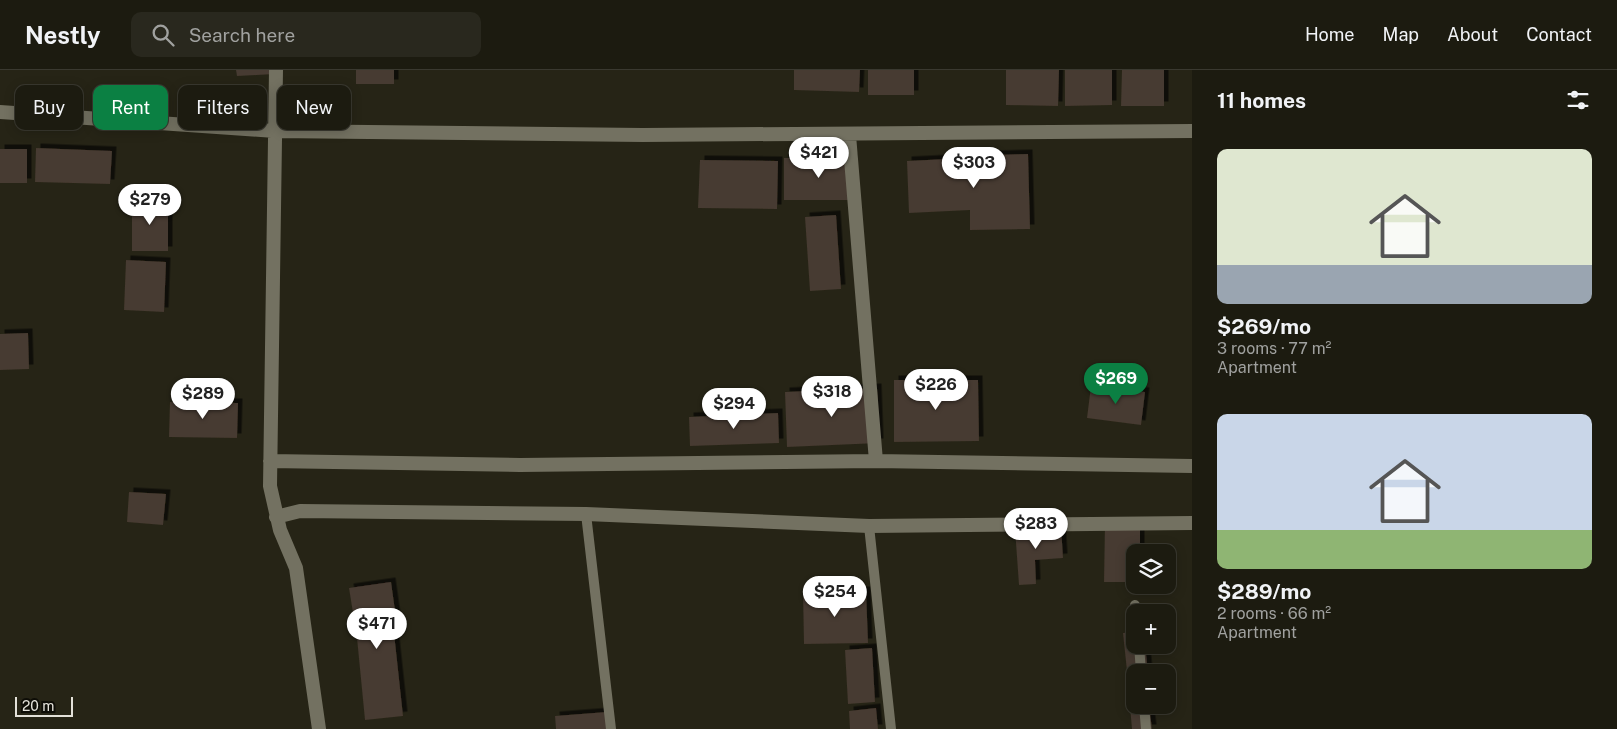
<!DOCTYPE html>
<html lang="en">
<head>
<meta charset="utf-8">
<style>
  :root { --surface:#1c1b10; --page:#29281e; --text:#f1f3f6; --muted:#a0a19f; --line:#3a3930; --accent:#0b8043 }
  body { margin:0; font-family:"Public Sans",sans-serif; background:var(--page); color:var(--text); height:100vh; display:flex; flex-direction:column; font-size:19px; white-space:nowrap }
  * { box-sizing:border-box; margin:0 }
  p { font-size:16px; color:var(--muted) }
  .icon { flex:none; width:28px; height:28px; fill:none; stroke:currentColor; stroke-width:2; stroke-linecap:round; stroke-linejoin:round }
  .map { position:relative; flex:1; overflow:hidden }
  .details { display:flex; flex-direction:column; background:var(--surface); width:425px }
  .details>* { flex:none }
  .guide { position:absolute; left:15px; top:15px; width:475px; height:45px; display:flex; gap:10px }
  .controls { position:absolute; left:1126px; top:474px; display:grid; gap:10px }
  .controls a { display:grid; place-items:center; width:50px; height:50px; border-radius:10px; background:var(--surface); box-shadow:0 2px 12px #0003,0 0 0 1px var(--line); font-size:25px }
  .scale { position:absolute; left:15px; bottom:12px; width:58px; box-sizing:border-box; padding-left:5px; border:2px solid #e3e1d9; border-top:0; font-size:14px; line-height:18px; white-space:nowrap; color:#e3e1d9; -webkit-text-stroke:4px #0e0d07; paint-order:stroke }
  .price { position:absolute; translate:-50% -42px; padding:0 11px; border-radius:18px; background:#fff; color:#222; font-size:16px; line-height:32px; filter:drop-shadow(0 1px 2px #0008) }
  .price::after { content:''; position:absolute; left:50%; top:30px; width:15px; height:11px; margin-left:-8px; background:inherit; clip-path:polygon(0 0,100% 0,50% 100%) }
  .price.current { background:var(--accent); color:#fff }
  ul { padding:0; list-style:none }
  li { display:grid; align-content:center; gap:10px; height:265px; padding:0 25px }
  li span { display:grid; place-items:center; height:155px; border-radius:10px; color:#555 }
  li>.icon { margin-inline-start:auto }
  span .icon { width:90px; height:90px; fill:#fffc; stroke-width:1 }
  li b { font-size:21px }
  h2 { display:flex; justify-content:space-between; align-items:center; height:60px; padding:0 25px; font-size:21px }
  .tag { padding:0 18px; border-radius:10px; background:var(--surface); box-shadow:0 2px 12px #0003,0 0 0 1px var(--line); font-size:18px; line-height:45px }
  .tag.current { background:var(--accent); color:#fff }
  header { display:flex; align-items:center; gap:30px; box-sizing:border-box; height:70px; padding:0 25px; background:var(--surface); border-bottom:1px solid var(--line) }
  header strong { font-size:24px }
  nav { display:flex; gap:28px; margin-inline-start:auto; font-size:18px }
  .search { width:350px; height:45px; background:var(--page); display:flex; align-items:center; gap:12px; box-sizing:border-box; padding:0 18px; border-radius:10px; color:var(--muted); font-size:19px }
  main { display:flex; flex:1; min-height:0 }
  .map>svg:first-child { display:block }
  .building { fill:#463a30; filter:url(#shadow) }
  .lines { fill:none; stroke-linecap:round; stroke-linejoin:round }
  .service { stroke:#737161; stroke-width:10 }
  .minor { stroke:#737161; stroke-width:14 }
</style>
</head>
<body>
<header>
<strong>Nestly</strong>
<div class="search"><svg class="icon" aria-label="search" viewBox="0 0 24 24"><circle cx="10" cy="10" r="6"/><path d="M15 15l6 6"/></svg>Search here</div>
<nav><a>Home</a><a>Map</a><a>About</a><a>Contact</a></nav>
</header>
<main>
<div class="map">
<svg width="1192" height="659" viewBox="0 0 1192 659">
  <defs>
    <filter id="shadow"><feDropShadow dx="4.5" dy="-4.5" stdDeviation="0" flood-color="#0009"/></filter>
  </defs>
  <rect width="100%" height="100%" fill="#262416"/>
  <path class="building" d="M236,0H275V4L237,6Z
    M356,0H394V14H356Z
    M794,0H860L859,22L794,20Z
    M868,0H914V25H868Z
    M1006,0H1059L1058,36L1006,35Z
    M1065,0H1112V35L1065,36Z
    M1122,0H1164V36H1121Z
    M36,78L112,81L110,114L35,112Z
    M0,79H27V113H0Z
    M1028,84L1030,159L970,160V140L909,143L907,91L968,88V86Z
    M784,88H853V130H784Z
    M700,90L778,91L777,139L698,138Z
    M132,130L168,131V181H132Z
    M836,145L841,219L810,221L805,147Z
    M126,190L166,192L164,242L124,240Z
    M28,263L29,299L0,300V264Z
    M894,310H978L979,371L894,372Z
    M1091,316L1145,322L1141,355L1087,348Z
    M877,318L879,373L787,377L785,322Z
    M170,332L238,333L237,368L169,367Z
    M778,343L779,373L690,376L689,347Z
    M129,422L166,424L163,455L127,452Z
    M1105,453H1140V482H1135V512H1104Z
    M1061,456L1063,488L1035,490L1036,514L1019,515L1015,459Z
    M391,512L398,562L394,563L403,646L365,650L357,568L349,518Z
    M866,521L868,573L804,574L803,522Z
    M1135,562V575H1145L1148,602H1135V620H1129L1123,563Z
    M872,578L875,632L848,634L845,580Z
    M1135,624V635H1149L1152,659H1132L1129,625Z
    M876,638L878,659H850L849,641Z
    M607,642L608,659H556L555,646Z"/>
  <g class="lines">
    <path class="service" d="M586,444L611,659
      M869,456L891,659
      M1135,535L1136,542
      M1139,575L1141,602
      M1144,635L1146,659"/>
    <path class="minor" d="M276,0L270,416L280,460L296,498L319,659
      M0,42L275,61L643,65L1192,61
      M849,65L876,391
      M270,391L520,395L876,391L1192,396
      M276,447L300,441L586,444L869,456L1192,453"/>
  </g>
</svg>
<div class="controls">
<a><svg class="icon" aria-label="layers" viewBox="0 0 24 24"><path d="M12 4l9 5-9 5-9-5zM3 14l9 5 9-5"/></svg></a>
<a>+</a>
<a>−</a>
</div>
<div class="scale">20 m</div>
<b class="price" style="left:819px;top:109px">$421</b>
<b class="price" style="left:974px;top:119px">$303</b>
<b class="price" style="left:150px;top:156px">$279</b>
<b class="price current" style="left:1116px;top:335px">$269</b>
<b class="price" style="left:936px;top:341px">$226</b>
<b class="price" style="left:832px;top:348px">$318</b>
<b class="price" style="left:203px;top:350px">$289</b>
<b class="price" style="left:734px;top:360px">$294</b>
<b class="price" style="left:1036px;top:480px">$283</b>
<b class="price" style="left:835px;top:548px">$254</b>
<b class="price" style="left:377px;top:580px">$471</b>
<div class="guide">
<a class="tag">Buy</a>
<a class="tag current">Rent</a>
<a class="tag">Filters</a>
<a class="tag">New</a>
</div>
</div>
<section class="details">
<h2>11 homes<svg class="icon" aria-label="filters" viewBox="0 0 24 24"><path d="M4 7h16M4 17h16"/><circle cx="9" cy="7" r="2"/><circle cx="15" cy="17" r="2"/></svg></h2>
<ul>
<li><span style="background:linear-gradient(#dfe7d0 75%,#9aa5b1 0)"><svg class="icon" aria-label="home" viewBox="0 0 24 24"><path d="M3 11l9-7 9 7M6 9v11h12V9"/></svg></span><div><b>$269/mo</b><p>3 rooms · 77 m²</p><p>Apartment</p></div></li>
<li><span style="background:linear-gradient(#c9d6e8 75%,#8fb573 0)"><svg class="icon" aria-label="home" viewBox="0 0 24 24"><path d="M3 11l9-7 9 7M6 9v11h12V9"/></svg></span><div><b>$289/mo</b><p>2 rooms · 66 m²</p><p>Apartment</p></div></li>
</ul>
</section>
</main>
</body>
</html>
